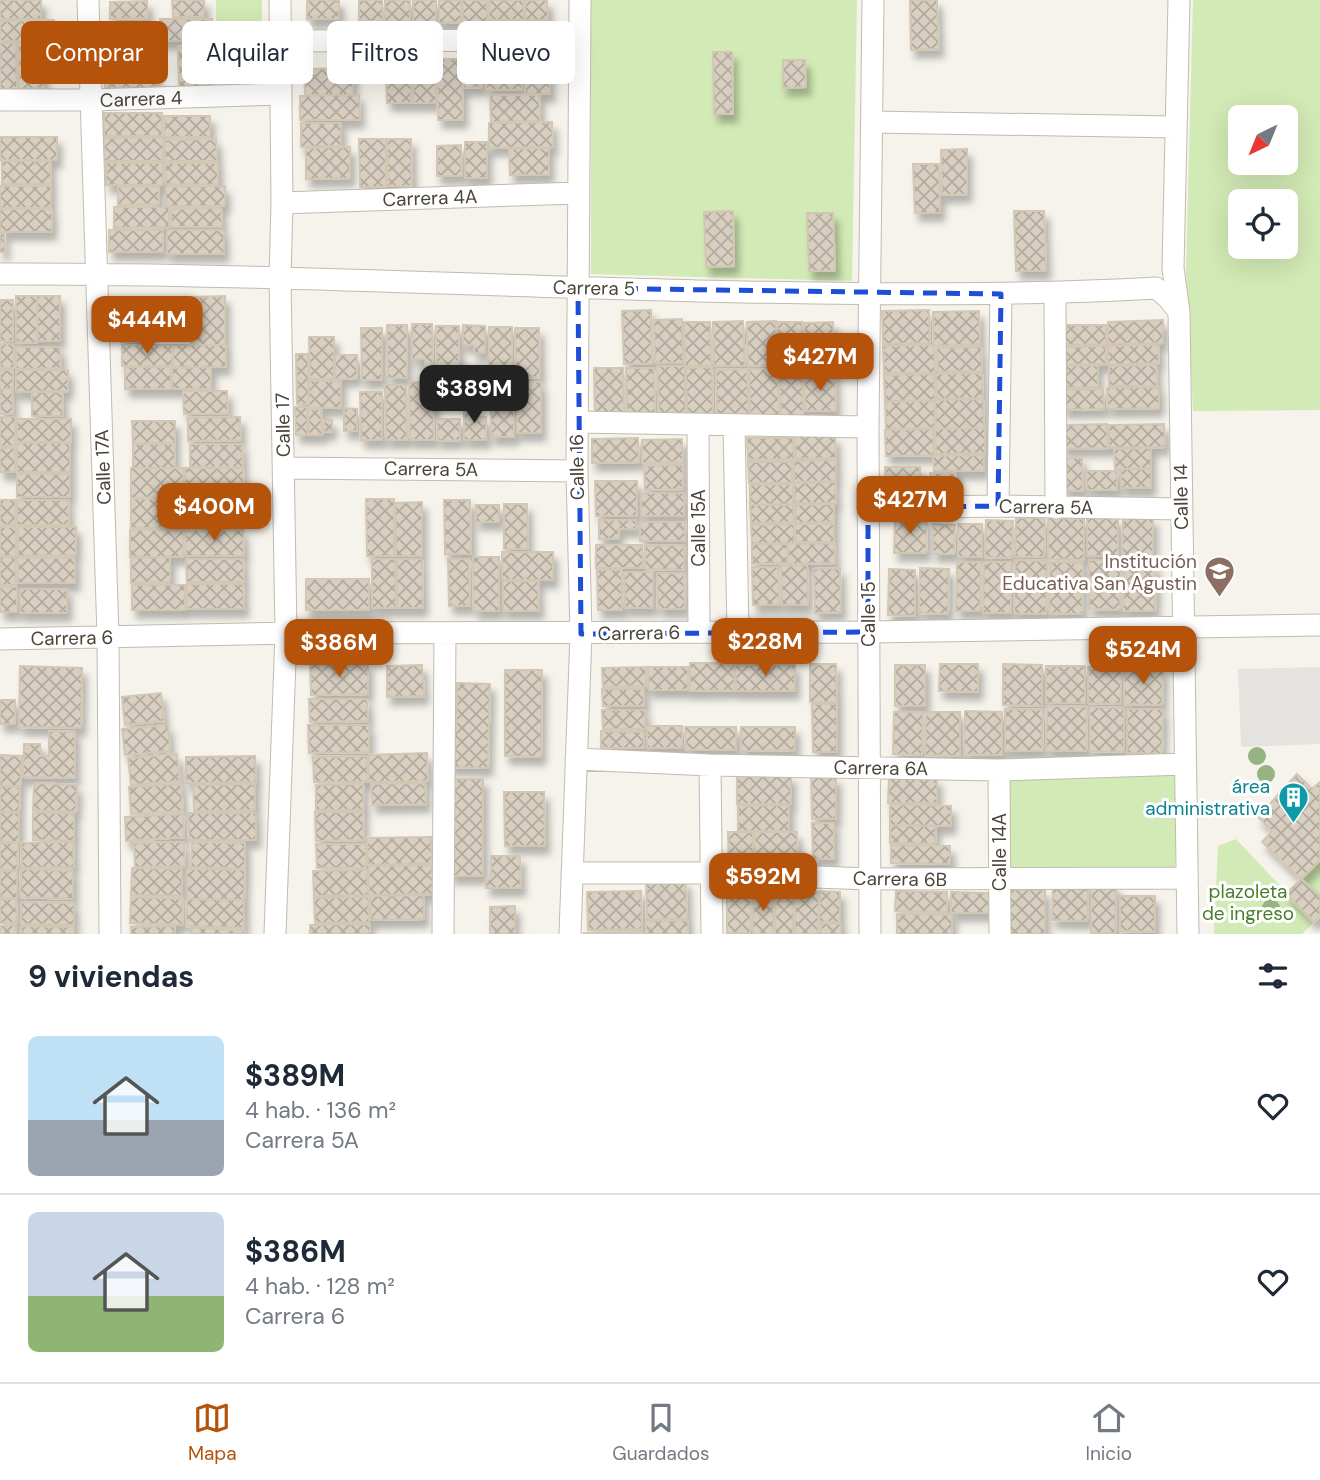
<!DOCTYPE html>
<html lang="es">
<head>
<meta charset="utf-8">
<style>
  :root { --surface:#fff; --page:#f2f2f3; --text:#1f2937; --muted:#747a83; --line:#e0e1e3; --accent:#b45309 }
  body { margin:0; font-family:"DM Sans",sans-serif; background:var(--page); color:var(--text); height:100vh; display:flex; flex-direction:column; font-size:26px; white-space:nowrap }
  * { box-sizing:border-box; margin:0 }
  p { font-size:23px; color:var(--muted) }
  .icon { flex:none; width:38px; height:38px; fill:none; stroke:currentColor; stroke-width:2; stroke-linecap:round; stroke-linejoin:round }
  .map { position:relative; height:934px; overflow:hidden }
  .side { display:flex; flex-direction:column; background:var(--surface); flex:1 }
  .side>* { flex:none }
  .guide { position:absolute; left:21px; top:21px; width:700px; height:63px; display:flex; gap:14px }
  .needle { width:46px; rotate:223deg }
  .fabs { position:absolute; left:1228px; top:105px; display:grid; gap:14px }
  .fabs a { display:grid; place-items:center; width:70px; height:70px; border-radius:10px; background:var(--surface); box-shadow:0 7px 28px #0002; font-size:35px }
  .price { position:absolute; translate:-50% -60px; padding:0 16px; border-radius:14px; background:var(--accent); color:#fff; font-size:23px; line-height:46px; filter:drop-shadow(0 2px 4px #0008) }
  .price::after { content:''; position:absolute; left:50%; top:42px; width:21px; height:16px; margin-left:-10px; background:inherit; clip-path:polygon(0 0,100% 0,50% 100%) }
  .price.current { background:#222; color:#fff }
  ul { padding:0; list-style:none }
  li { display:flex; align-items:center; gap:21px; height:175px; padding:0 28px }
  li+li { border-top:2px solid var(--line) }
  li span { display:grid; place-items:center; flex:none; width:196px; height:140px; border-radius:10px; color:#555 }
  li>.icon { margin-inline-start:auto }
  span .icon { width:84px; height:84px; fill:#fffc; stroke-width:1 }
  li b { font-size:30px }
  h2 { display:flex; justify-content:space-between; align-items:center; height:84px; padding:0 28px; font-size:30px }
  .chip { padding:0 24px; border-radius:10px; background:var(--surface); box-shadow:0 7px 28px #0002; font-size:24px; line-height:63px }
  .chip.current { background:var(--accent); color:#fff }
  .menu { display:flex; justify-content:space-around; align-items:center; height:98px; border-top:2px solid var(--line); background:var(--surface); font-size:19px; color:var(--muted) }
  .menu a { display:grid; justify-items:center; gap:4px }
  .menu .current { color:var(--accent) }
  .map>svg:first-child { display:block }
  .green { fill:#d2eab5; fill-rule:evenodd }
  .parking { fill:#e5e3e0 }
  .building { fill:url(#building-cross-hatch); stroke:#d3c7b4; stroke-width:2; filter:url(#shadow) }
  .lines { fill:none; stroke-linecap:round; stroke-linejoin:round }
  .minor-casing { stroke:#c2bbae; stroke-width:23 }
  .minor { stroke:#fff; stroke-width:21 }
  .tree { fill:#97b381 }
  .marked { fill:none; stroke:#1d4ed8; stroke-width:5; stroke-dasharray:14 9; stroke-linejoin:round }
  .labels { text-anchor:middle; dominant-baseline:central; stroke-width:6; stroke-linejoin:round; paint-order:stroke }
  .street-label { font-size:19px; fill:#4b4439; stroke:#fff }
  .education-label { font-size:19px; fill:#785e54; stroke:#fff; text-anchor:end }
  .culture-label { font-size:19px; fill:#0d838f; stroke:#fff; text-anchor:end }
  .park-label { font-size:19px; fill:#4a7f2a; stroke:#fff }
</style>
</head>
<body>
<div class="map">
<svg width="1320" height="934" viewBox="0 0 1320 934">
  <defs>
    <pattern id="building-cross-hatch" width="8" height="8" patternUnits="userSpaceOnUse" patternTransform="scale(1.75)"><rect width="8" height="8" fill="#d8cfc1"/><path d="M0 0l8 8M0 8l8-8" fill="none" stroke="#b1aa9e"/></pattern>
    <filter id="shadow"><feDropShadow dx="4.5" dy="8" stdDeviation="3.5" flood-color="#0004"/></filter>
  </defs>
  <rect width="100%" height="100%" fill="#f6f3ec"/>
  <path class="green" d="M216,0H262V83L216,84Z
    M591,0H857L852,281L591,274Z
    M1193,0H1320V410L1193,411L1186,270ZM1241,117H1286V163H1241ZM1241,201H1286V247H1241Z
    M1179,774L1175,872L1007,873V777Z
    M1236,839L1314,922L1302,934H1214L1218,846Z
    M1320,860V896L1301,879Z"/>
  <path class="parking" d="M1320,667V744L1241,747L1238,669Z"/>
  <path class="building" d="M0,0H41V19H0Z
    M172,0H204V17H173Z
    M307,0H339V19H307Z
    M359,0H382L383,21H359Z
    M385,0H410V22H385Z
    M413,0H436V22H413Z
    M439,0H461V22L439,23Z
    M462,0H487V25H463Z
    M489,0H523L524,20H489Z
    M525,0H547L548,20H525Z
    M910,0H937L939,49L911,50Z
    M147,1L148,18L110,19V2Z
    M160,19H212L213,41H160Z
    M54,20L55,41H0V21Z
    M96,24H147V41H96Z
    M0,43H16L17,89H0Z
    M18,43H43L44,88L19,89Z
    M98,43H154L155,64H98Z
    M206,46L207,87H179L178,47Z
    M713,52H732L733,114H714Z
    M437,59H462L463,120H438Z
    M783,60H805L806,87L783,88Z
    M525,64H549L550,94H525Z
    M486,66H521L522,90H486Z
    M105,67H156L157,88H105Z
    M463,67H482V87L463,88Z
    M353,68V95H305L304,69Z
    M386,69H411V103H387Z
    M435,69L436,103H413V70Z
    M359,95L360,120H300V96Z
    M490,95H539L540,121L491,122Z
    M104,113H162V136H104Z
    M164,116H210V137H165Z
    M552,122L553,147L489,148V123Z
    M301,123H341V146L301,147Z
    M0,137H57V160H0Z
    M104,138H163V161H104Z
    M216,139L217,161H165V140Z
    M359,139H386V187H360Z
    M387,139H411L412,186H388Z
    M465,142H487V178H465Z
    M461,145L462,176H437V146Z
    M350,147V178L306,179V148Z
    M549,148V175H510L509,149Z
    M967,149V194L942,195L941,150Z
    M2,161H50L51,184H2Z
    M106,163H163V185H106Z
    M165,163H218V185L166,184Z
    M913,164H939L940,213H915Z
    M0,186H51V208H0Z
    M225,186V206H166V187Z
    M118,187H159V204L118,205Z
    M114,207H169V227L114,228Z
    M221,208L222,227H171V209Z
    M0,209H52V232H0Z
    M733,211L734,266L706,267L704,212Z
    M1014,211H1044L1046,271H1016Z
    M807,213H833L835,271H809Z
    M109,230H163V252H109Z
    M167,230H224V254H167Z
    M0,232H4L5,252H0Z
    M16,296H37V343L16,342Z
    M37,296H60V341H38Z
    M225,296V345H191V297Z
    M121,297H147L148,342H121Z
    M149,297H190V326H149Z
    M0,300H13V341H0Z
    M651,310L652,364H624L622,311Z
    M929,310L930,343L883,344L882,311Z
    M979,311L980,344L934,346L933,312Z
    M682,319L683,363H655L654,320Z
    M1163,320V343L1108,344V322Z
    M743,321L745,366H714L713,322Z
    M776,321L777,365L748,366L747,322Z
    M684,322H710L711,365L685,366Z
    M777,322H802L803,366L779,367Z
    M833,322L835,370H805L804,323Z
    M412,324H432L433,378H425V359H412Z
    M387,325H407V378H388Z
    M463,325L485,326V353H474V345H463Z
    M1064,325H1106V344L1064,345Z
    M436,326H459V378L437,379Z
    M489,327H512V377H489Z
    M361,328H382V380H362Z
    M515,328H539L540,377L516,378Z
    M309,337H334V379H310Z
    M0,344H14V368H0Z
    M122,345H172V366H122Z
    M173,345H226V367H173Z
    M934,345L935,373H884L883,346Z
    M1158,345L1159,363L1108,365V346Z
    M1106,346V364L1062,365L1061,347Z
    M16,347H60L61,368L16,369Z
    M981,347L982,371L938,372L937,348Z
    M296,354H308L309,404H297Z
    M335,355H357V378L335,379Z
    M1098,365V387L1062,388V366Z
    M1156,365L1157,386H1109V366Z
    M657,366H685L686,417L659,418Z
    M125,367H171V389H125Z
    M211,367V389H172V368Z
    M712,367L713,417L687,418L686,368Z
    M461,368H486L487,376H461Z
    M594,368H623L624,416L595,417Z
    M626,368H654L655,416L627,417Z
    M747,369L749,415H717L716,370Z
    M749,369H778L779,416L750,417Z
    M802,369L803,416H781L779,370Z
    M0,370H13V389H0Z
    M16,370H68V391L16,392Z
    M982,373L983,398L937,399L936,374Z
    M835,374L836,411H805L804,375Z
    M934,374L935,400L885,401L884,375Z
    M309,381H341V408H309Z
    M409,382L433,383L434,440H410Z
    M491,382H514V437H491Z
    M517,382H541V433H517Z
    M385,385H406L407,440H386Z
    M1159,387V408L1108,409L1107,388Z
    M0,389H12L13,414H0Z
    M1103,389L1104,409L1063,410L1062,390Z
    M183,391H227L228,414H184Z
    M32,392H62L63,416H32Z
    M360,392H382V440H361Z
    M983,399L984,428L936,429L935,400Z
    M934,401L935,428L886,429L885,402Z
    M295,407H307L308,435H296Z
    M464,407L477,408V417H486V440H464Z
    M344,408L357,409V431H344Z
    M321,409L322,435H309L308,410Z
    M0,417H15V446H0Z
    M240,417L241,440L188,441V418Z
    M17,419H71V442H17Z
    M437,419H460V440L438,441Z
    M324,420H332V431L324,432Z
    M132,421H175V443H133Z
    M1107,424L1108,448L1062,449V425Z
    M1164,424L1165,447L1109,448V425Z
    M985,428V453L936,454L935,429Z
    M933,429L934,455L886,456L885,430Z
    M795,436H835L836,458L796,459Z
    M638,438L639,462L592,463V439Z
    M747,438H793L794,459L748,460Z
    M682,439L683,462L642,463V440Z
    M17,443H70V472H17Z
    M133,444H175V468H133Z
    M190,444H242L243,467H190Z
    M0,448H15V472H0Z
    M1151,448V468L1115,469L1114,449Z
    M984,455V471H934L933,456Z
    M1062,458H1082L1083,491H1063Z
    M836,460V481L794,482V461Z
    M748,462H792V483H749Z
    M683,465V489L645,490L644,466Z
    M885,467H920V488L886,489Z
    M131,468H183L184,497L131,498Z
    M185,468H243L244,497H185Z
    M1121,469H1151V488H1121Z
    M1086,471H1117V490H1087Z
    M930,473H955L956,498L930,499Z
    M17,474H70V497H17Z
    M595,481H637V516H596Z
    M835,482L836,503H795L794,483Z
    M793,484V504L750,505V485Z
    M641,493H684V516H641Z
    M131,499H183V528H131Z
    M185,499H236L237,528H185Z
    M366,499H394V556H367Z
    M0,500H15V525H0Z
    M17,500H68L69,525H17Z
    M444,500H470L471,554H445Z
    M422,502V556H396L395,503Z
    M504,504H527L528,549H504Z
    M834,504V522L796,523L795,505Z
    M476,505H499V522H476Z
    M750,505H793L794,522L751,523Z
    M895,518L927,519L926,553H894Z
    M1016,518H1045L1044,557H1015Z
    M1048,518L1084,519V560L1048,559Z
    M1087,518H1118V556H1087Z
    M1123,518H1153V557L1122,556Z
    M599,520H636V529H618L619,539H599Z
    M986,520L1013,521L1012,558L985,557Z
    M640,522H685V541H640Z
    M794,524V543L752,544L751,525Z
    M795,524H834V542H796Z
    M933,524L955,525L954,554H933Z
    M958,524H982V557H958Z
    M0,527H16V556H0Z
    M18,527H76V555L18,556Z
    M130,530H183V557H130Z
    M185,530H243L244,556H186Z
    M834,543L835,563L789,564L788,544Z
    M752,544H787L788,563L752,564Z
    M596,545H642L643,568H596Z
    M684,545V570L645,569V546Z
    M502,552H553V580H502Z
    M0,557H15L16,585H0Z
    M170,557V582L131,583V558Z
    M473,557H499V611H474Z
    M18,558H75V583H18Z
    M186,559H243L244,582H187Z
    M372,559H395L396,608H372Z
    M397,559H422L423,608H397Z
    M448,559H469L470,606H449Z
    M1015,560L1047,561L1046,614H1014Z
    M1089,560H1121L1120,610L1089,609Z
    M957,562H981L980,611H956Z
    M984,562H1011V613H983Z
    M1050,562L1083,563L1082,614L1049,613Z
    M1124,564L1156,565L1155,611H1123Z
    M807,565L808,605H782L781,566Z
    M752,567H778L779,605H753Z
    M840,568L841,612L815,613L814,569Z
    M920,568L949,569L948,614L919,613Z
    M889,569L915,570V616L888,615Z
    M597,570H622V610H598Z
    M624,572H653V608H625Z
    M657,573H684L685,609H658Z
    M306,579H369V610H306Z
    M503,581H538L539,611H503Z
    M187,584H243L244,609H187Z
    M132,585H185V610H132Z
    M0,587H17V612H0Z
    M20,589H67V613H20Z
    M368,663V694L311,695L310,664Z
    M690,663H734L735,690L690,691Z
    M810,664H836L837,702H810Z
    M940,664H978V692L939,691Z
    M1003,664L1042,665V706L1003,705Z
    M422,665L424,696L387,697V666Z
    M735,665H795V691H736Z
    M895,665H925V706H895Z
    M20,666L82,668L81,728L19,727Z
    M1046,666H1085V703H1046Z
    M646,667V686L603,687L602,668Z
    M648,667H688V690H649Z
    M1088,667H1121V704L1088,703Z
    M1124,668L1163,669L1162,705L1124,704Z
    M505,670H542L541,757L505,756Z
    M457,683L490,684L488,768L448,767V728L456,729Z
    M602,689H644V706H603Z
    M161,693L164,721L125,725L122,697Z
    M309,699H367L368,721L310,722Z
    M0,700H15V724H0Z
    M812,704H837V752H813Z
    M1047,706L1087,707L1086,751H1046Z
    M1090,707L1124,708V752L1090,751Z
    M1005,709L1043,710L1042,751H1005Z
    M1127,709H1163L1162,754L1127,753Z
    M602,710H645V729H603Z
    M965,711L1002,712V755L964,754Z
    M894,712H923L922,755L893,754Z
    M926,712H960V756L925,755Z
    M168,725L170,751L125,755L122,729Z
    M308,725H369V752L309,753Z
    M647,726H682V748H647Z
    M685,727H736V750H686Z
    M741,727H795V750L741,751Z
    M49,731L75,732V778L23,777L24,744H40L41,756H49Z
    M601,731L644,732V748H601Z
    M427,753L428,781L369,782V755Z
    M177,754L180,781L131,785L128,758Z
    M0,755L22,756L20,786H0Z
    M255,756L256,782L186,783V757Z
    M367,756L368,782H314L313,757Z
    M1297,774L1312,789L1320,782V860L1301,879L1262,842L1272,831L1258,817Z
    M791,775V804H737V776Z
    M811,777H836V819H812Z
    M889,777L937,778V803H888Z
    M449,779H483V876H450Z
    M34,783L77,785L76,812L33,810Z
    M425,783L426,804L372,805L371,784Z
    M181,784L183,811L131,814L129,787Z
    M255,784V810L194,811L193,785Z
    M363,784L364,810H316V785Z
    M0,786L20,787L19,812L0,811Z
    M504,792H544L545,846H505Z
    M890,804L951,806V826L890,825Z
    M789,805V831H738V806Z
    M0,812L19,813V842H0Z
    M33,812L74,814V841L33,840Z
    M315,812H363L364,840L316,841Z
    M188,813H256V840H189Z
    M183,814L184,837L126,841L125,817Z
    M812,823H834V859H813Z
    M890,825L936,826L935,844L890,843Z
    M728,832H753L754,866L729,867Z
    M755,832H797L798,862H755Z
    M431,837L432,863L368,865L367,838Z
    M73,842L74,867L22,868L21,843Z
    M184,842L185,866L135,867L134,843Z
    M192,842L245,843V869L191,867Z
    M0,843H18L17,870H0Z
    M316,844H366V868H317Z
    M891,845L950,846V864L891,863Z
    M491,856H520L521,888H486V880L491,879Z
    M432,865L433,894L369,895V866Z
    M132,868L182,869V896L131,895Z
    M21,869L73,871V899L20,897Z
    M187,869L245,870L244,900L187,899Z
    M367,870L368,895L314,896L313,871Z
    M0,871H17V898H0Z
    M1301,879L1320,896V916L1314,922L1286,894Z
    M646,881H686L687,919H647Z
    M1053,881H1088L1087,921L1052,920Z
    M1091,884L1116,885L1115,933H1091Z
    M1009,889L1045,890V934H1009Z
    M727,890L751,891L750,933H727Z
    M641,891L642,929L588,930L587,892Z
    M820,891L840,892V922H819Z
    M896,891L947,892V912L895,911Z
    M753,892L774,893L773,934H753Z
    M776,892L794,893L793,934H775Z
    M795,892H819L818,934H795Z
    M951,892L989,893V913H951Z
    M423,895L424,919L371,920L370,896Z
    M1120,896H1155V932L1120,931Z
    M131,897L183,899L182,925L130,923Z
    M368,897L369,922L315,923L314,898Z
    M0,899H16L17,923H0Z
    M187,899L244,900V928L186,926Z
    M21,902L74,903V925L21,924Z
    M515,906V934H490V907Z
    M897,914L952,915V934H897Z
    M688,920V934H646V921Z
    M821,923L841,924V934H821Z
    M370,924V934H310V925Z
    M16,925V934H0V926Z
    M21,926L74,927V934H21Z
    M175,926V934H131V927Z
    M191,927L245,931V934H191Z
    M642,932L643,934H584V933Z"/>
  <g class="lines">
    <defs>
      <path id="minor" d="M88,0L108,637L110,934
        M1179,0L1173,268L1179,312L1188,934
        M281,41L580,40
        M0,100H92L281,94
        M872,122L1176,127
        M282,203L578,193
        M0,274C248,273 496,287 743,292C881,294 1018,296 1156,288L1168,298L1179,312
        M1055,294L1056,508
        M577,422L868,427
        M698,424L699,631
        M734,425L738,631
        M284,468L577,471
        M998,506L1001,294
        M868,508L998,506L1181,509
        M0,639L286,633L868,632L1320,625
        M576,759L710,765L999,770L1185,764
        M710,765L712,934
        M999,770L1000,934
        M572,873H712L869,879L1187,878
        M275,934L286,633L280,278L282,203L280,0
        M443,934L445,633
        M570,934L581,634L577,471L580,0
        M870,934L868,427L873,0"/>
    </defs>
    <use href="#minor" class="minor-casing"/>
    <use href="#minor" class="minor"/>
  </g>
  <g class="tree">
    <circle cx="1257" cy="756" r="9"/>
    <circle cx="1266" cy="774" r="9"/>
    <circle cx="1271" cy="908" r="9"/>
  </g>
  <path class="marked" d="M578,288L1001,294L998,506L868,508V632L581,634Z"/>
  <defs>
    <symbol id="school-pin" viewBox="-11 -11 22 30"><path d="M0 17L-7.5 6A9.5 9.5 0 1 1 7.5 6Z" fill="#8d6e63" stroke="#fff"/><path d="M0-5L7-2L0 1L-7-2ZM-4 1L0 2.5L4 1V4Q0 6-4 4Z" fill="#fff"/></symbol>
    <symbol id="building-pin" viewBox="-11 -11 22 30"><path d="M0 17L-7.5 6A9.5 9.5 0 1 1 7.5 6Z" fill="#0f9aa8" stroke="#fff"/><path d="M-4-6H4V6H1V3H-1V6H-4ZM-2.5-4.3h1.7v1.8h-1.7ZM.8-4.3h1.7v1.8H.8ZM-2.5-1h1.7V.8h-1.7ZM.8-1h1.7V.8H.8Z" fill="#fff"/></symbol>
  </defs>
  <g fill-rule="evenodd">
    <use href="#school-pin" x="1202" y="554" width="35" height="47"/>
    <use href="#building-pin" x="1276" y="780" width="35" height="47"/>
  </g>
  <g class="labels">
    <g class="street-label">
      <text transform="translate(141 99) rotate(-2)">Carrera 4</text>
      <text transform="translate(430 198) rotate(-2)">Carrera 4A</text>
      <text transform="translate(594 288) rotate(1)">Carrera 5</text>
      <text transform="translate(283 425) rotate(-91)">Calle 17</text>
      <text transform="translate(103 467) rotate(-92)">Calle 17A</text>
      <text transform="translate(577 467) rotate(-91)">Calle 16</text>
      <text transform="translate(431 469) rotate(1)">Carrera 5A</text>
      <text transform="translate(1181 497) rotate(-91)">Calle 14</text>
      <text transform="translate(1046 507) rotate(1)">Carrera 5A</text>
      <text transform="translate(698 528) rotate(-90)">Calle 15A</text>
      <text transform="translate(868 614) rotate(-90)">Calle 15</text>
      <text transform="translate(639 633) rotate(-1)">Carrera 6</text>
      <text transform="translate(72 638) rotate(-1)">Carrera 6</text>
      <text transform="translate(881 768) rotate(1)">Carrera 6A</text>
      <text transform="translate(999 852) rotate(-90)">Calle 14A</text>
      <text transform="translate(900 879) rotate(1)">Carrera 6B</text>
    </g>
    <g class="education-label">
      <text x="1197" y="561">Institución<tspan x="1197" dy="22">Educativa San Agustin</tspan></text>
    </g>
    <g class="culture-label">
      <text x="1270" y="786">área<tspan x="1270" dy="22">administrativa</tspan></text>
    </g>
    <g class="park-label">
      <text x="1248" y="891">plazoleta<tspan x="1248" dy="22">de ingreso</tspan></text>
    </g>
  </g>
</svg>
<div class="fabs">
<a><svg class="needle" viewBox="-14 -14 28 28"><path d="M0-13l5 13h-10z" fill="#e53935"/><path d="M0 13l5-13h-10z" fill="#747a83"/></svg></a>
<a><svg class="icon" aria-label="locate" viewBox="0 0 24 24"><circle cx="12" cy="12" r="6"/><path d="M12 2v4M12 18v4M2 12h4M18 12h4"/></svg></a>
</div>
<b class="price" style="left:147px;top:356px">$444M</b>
<b class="price" style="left:820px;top:393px">$427M</b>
<b class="price current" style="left:474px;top:425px">$389M</b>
<b class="price" style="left:910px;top:536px">$427M</b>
<b class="price" style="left:214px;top:543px">$400M</b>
<b class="price" style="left:765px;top:678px">$228M</b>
<b class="price" style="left:339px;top:679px">$386M</b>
<b class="price" style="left:1143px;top:686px">$524M</b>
<b class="price" style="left:763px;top:913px">$592M</b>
<div class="guide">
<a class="chip current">Comprar</a>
<a class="chip">Alquilar</a>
<a class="chip">Filtros</a>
<a class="chip">Nuevo</a>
</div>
</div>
<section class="side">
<h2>9 viviendas<svg class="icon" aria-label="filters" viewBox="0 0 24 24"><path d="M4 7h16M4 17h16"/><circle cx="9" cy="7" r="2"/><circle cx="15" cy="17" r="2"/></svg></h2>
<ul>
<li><span style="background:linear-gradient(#bfe0f5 60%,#9aa5b1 0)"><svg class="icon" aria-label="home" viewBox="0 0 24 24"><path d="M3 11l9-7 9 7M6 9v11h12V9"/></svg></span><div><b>$389M</b><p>4 hab. · 136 m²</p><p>Carrera 5A</p></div><svg class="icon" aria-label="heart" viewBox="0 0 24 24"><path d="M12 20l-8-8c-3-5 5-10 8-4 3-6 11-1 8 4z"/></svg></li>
<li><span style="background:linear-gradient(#c9d6e8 60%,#8fb573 0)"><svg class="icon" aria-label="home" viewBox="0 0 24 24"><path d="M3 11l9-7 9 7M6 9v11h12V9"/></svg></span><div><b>$386M</b><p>4 hab. · 128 m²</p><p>Carrera 6</p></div><svg class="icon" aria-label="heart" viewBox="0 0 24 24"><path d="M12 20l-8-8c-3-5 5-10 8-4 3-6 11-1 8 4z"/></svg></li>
</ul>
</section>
<nav class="menu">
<a class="current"><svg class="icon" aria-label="map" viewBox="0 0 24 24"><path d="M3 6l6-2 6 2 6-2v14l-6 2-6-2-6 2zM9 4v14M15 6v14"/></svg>Mapa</a>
<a><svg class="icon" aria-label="saved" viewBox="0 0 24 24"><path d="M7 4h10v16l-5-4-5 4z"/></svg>Guardados</a>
<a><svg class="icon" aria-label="home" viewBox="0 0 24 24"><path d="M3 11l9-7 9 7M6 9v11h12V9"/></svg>Inicio</a>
</nav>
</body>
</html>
